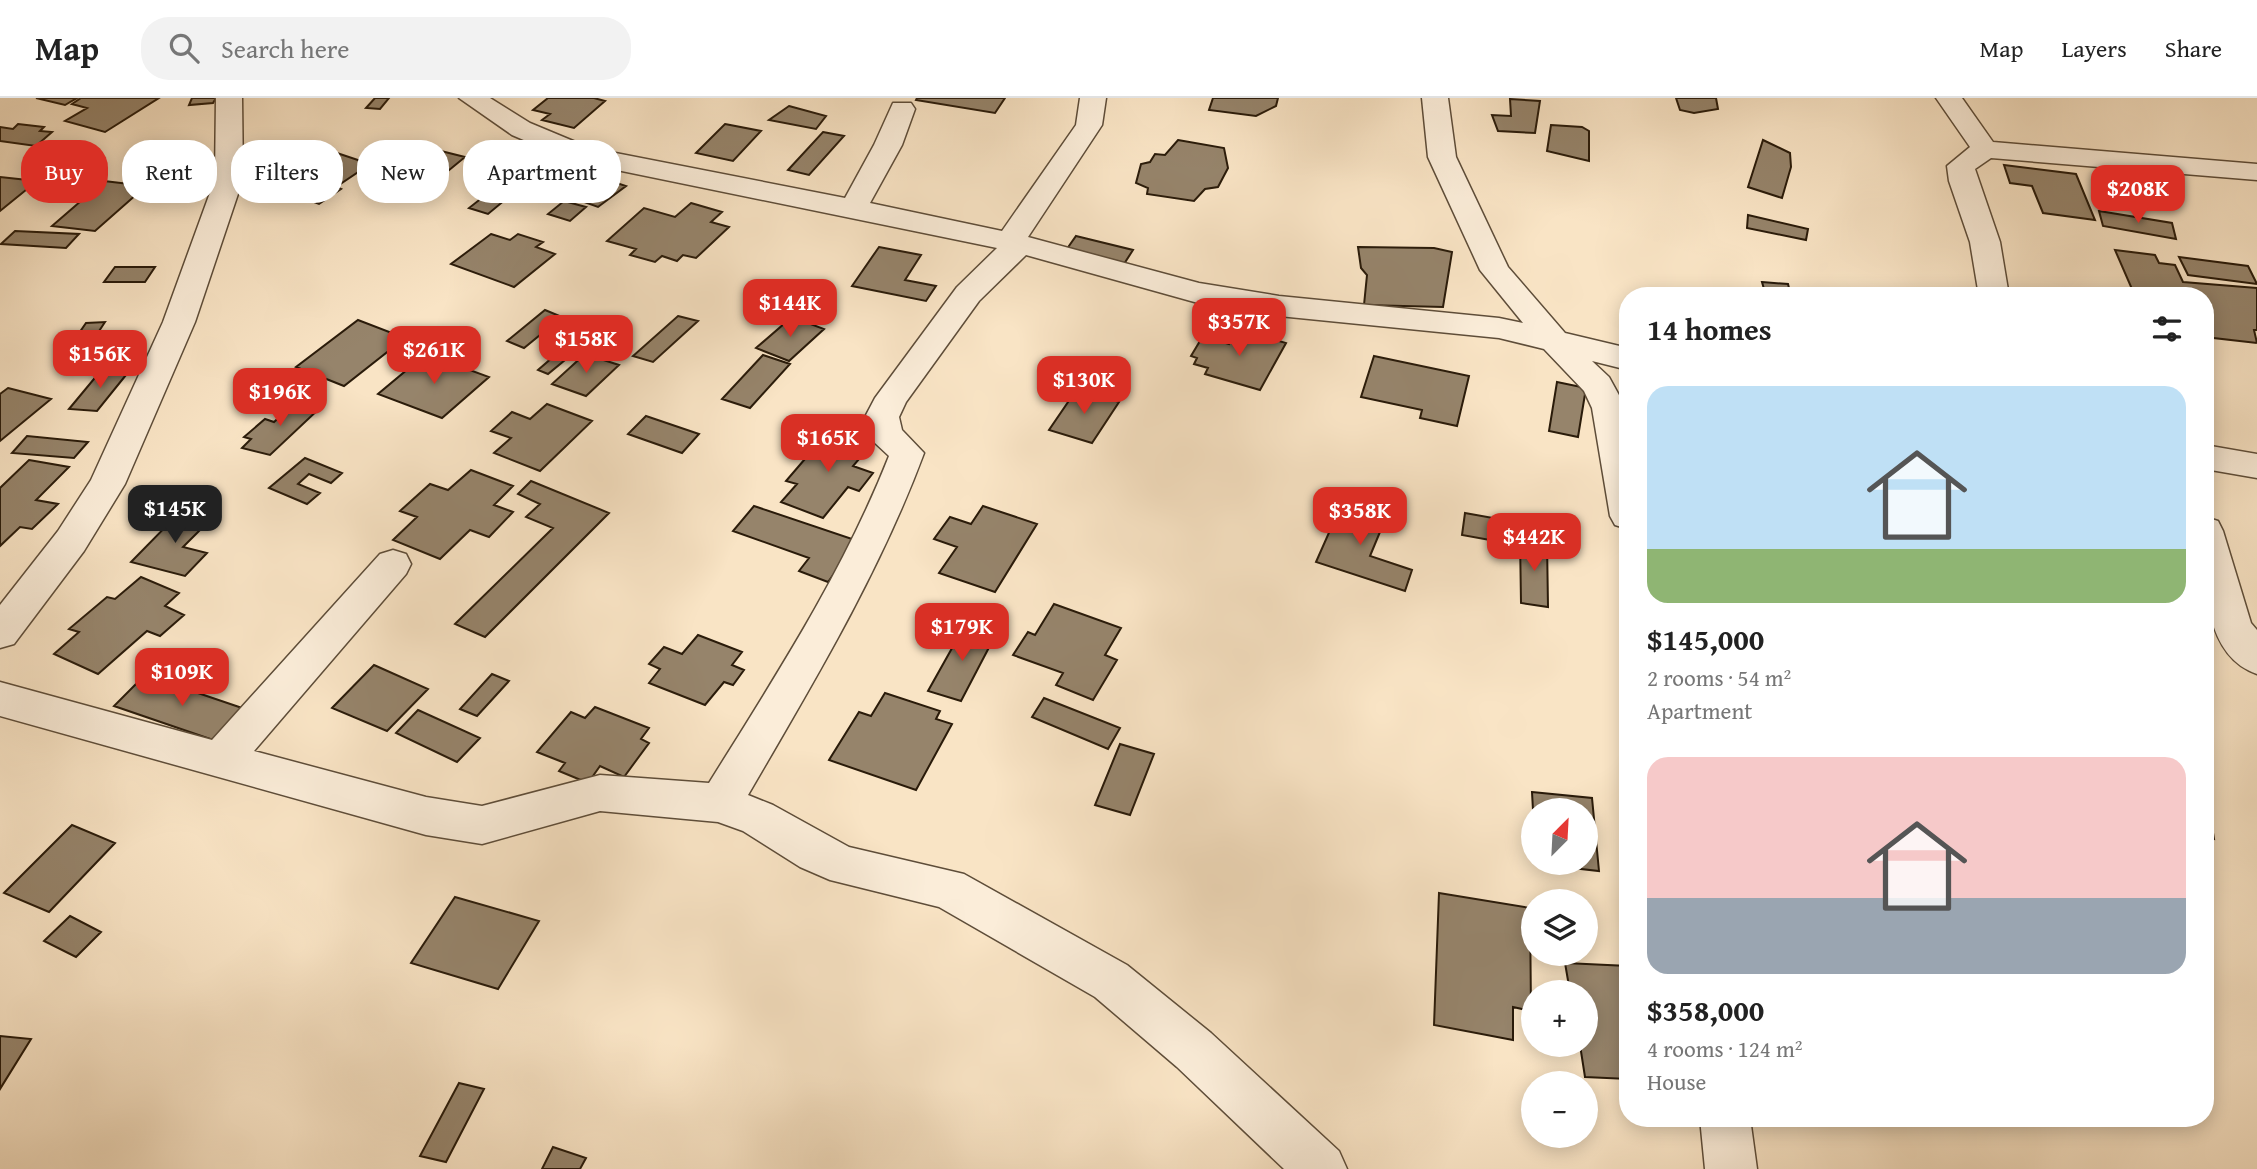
<!DOCTYPE html>
<html lang="en">
<head>
<meta charset="utf-8">
<style>
  :root { --surface:#fff; --page:#f2f2f2; --text:#222; --muted:#767676; --line:#e0e0e0; --accent:#d93025 }
  body { margin:0; font-family:"Gentium Book Plus",serif; background:var(--page); color:var(--text); height:100vh; display:flex; flex-direction:column; font-size:26px; white-space:nowrap }
  * { box-sizing:border-box; margin:0 }
  p { font-size:23px; color:var(--muted) }
  .icon { flex:none; width:38px; height:38px; fill:none; stroke:currentColor; stroke-width:2; stroke-linecap:round; stroke-linejoin:round }
  .map { position:relative; flex:1; overflow:hidden }
  .panel { position:absolute; left:1619px; top:189px; width:595px; height:840px; display:flex; flex-direction:column; background:var(--surface); border-radius:28px; box-shadow:0 4px 18px #0003 }
  .panel>* { flex:none }
  .top-card { position:absolute; left:21px; top:42px; width:665px; height:63px; display:flex; gap:14px }
  .needle { width:46px; rotate:24deg }
  .controls { position:absolute; left:1521px; top:700px; display:grid; gap:14px }
  .controls a { display:grid; place-items:center; width:77px; height:77px; border-radius:50%; background:var(--surface); box-shadow:0 4px 18px #0003; font-size:35px }
  .price { position:absolute; translate:-50% -60px; padding:0 16px; border-radius:14px; background:var(--accent); color:#fff; font-size:23px; line-height:46px; filter:drop-shadow(0 2px 4px #0008) }
  .price::after { content:''; position:absolute; left:50%; top:42px; width:21px; height:16px; margin-left:-10px; background:inherit; clip-path:polygon(0 0,100% 0,50% 100%) }
  .price.current { background:#222; color:#fff }
  ul { padding:0; list-style:none }
  li { display:grid; align-content:center; gap:14px; height:371px; padding:0 28px }
  li span { display:grid; place-items:center; height:217px; border-radius:21px; color:#555 }
  li>.icon { margin-inline-start:auto }
  span .icon { width:126px; height:126px; fill:#fffc; stroke-width:1 }
  li b { font-size:30px }
  h2 { display:flex; justify-content:space-between; align-items:center; height:84px; padding:0 28px; font-size:30px }
  .chip { padding:0 24px; border-radius:28px; background:var(--surface); box-shadow:0 4px 18px #0003; font-size:24px; line-height:63px }
  .chip.current { background:var(--accent); color:#fff }
  header { display:flex; align-items:center; gap:42px; box-sizing:border-box; height:98px; padding:0 35px; background:var(--surface); border-bottom:2px solid var(--line) }
  header strong { font-size:33px }
  nav { display:flex; gap:38px; margin-inline-start:auto; font-size:24px }
  .search { width:490px; height:63px; background:var(--page); display:flex; align-items:center; gap:18px; box-sizing:border-box; padding:0 24px; border-radius:28px; color:var(--muted); font-size:26px }
  .map>svg:first-child { display:block }
  .building { fill:#96846b; stroke:#2a1b0a; stroke-width:2 }
  .lines { fill:none; stroke-linecap:round; stroke-linejoin:round }
  .minor-casing { stroke:#5e4d39; stroke-width:3 }
  .minor { fill:#fbedd9; fill-rule:evenodd }
</style>
</head>
<body>
<header>
<strong>Map</strong>
<div class="search"><svg class="icon" aria-label="search" viewBox="0 0 24 24"><circle cx="10" cy="10" r="6"/><path d="M15 15l6 6"/></svg>Search here</div>
<nav><a>Map</a><a>Layers</a><a>Share</a></nav>
</header>
<div class="map">
<svg width="2257" height="1071" viewBox="0 0 2257 1071">
  <rect width="100%" height="100%" fill="#f9e4c5"/>
  <filter id="stains"><feTurbulence type="fractalNoise" baseFrequency=".00286" numOctaves="4"/><feColorMatrix values="0 0 0 0 .2 0 0 0 0 .09 0 0 0 0 .02 0 0 0 .5 -.17"/></filter>
  <radialGradient id="worn" r=".72"><stop offset=".6" stop-color="#630" stop-opacity="0"/><stop offset="1" stop-color="#630" stop-opacity=".3"/></radialGradient>
  <path class="building" d="M36,0H77L65,7Z
    M81,0H159L105,34L65,23L87,10L72,6Z
    M192,0H216L213,5L189,7Z
    M375,0H389L380,11L366,10Z
    M548,0H594L605,3L574,30L542,22L550,16L533,12Z
    M917,0H1005L995,15L916,2Z
    M1213,0H1278L1276,8L1256,18L1209,12Z
    M1676,0H1716L1718,11L1694,15L1680,12Z
    M1510,1L1540,3L1535,35L1498,33L1492,17L1511,18Z
    M789,8L826,18L816,31L769,22Z
    M18,26L44,29L40,33L52,34L36,48L0,43V29L13,31Z
    M725,26L761,33L733,63L696,55Z
    M1551,27L1582,29L1589,33V63L1547,53Z
    M823,34L844,38L809,77L788,72Z
    M1178,42L1224,50L1228,70L1218,89L1205,91L1194,103L1147,96L1148,90L1136,85L1141,66L1150,64L1155,56L1165,57Z
    M1763,42L1790,55L1791,69L1782,100L1748,89Z
    M433,51L465,59L431,87L398,78Z
    M331,53L370,66L336,89L341,91L319,106L276,90L294,79L285,76L307,61L314,63Z
    M2004,67L2076,76L2095,122L2043,115L2032,88L2010,85Z
    M581,73L626,88L598,109L553,93Z
    M511,77L529,82L488,116L469,110Z
    M0,79L37,83L0,113Z
    M104,83L146,88L95,133L52,128Z
    M564,103L586,109L570,123L548,116Z
    M691,105L722,114L711,124L729,129L696,160L683,157L677,163L662,158L655,164L630,157L636,151L607,143L644,110L675,119Z
    M2099,113L2172,125L2176,141L2103,128Z
    M1748,117L1808,131L1806,142L1747,130Z
    M15,133L79,136L66,150L1,146Z
    M491,136L510,142L518,136L543,144L536,149L555,156L514,189L451,166Z
    M1076,138L1133,152L1122,169L1064,155Z
    M879,149L921,157L905,182L936,188L926,203L852,188Z
    M1358,149L1434,150L1452,154L1443,209L1364,207L1367,177L1361,170Z
    M2115,152L2155,157L2159,165L2175,167L2183,184L2257,190V232H2254L2257,245L2205,239V198H2135Z
    M2179,159L2248,168L2257,186L2188,177Z
    M115,169H155L145,184H104Z
    M1762,184L1788,186L1791,198H1766Z
    M545,212L562,219L524,250L507,243Z
    M678,218L698,223L653,264L633,258Z
    M792,219L824,231L789,263L756,250Z
    M358,222L405,240L344,288L296,269Z
    M105,224L84,256L64,257L86,225Z
    M1238,231L1286,245L1260,292L1205,276L1208,270L1194,266L1197,260L1191,258L1203,238L1229,246Z
    M560,253L571,257L548,276L538,272Z
    M426,256L489,279L442,320L378,296Z
    M585,256L619,267L586,298L552,286Z
    M763,257L790,266L750,310L722,301Z
    M1374,258L1469,278L1457,328L1420,320L1422,312L1361,299Z
    M103,270L130,272L97,313L69,311Z
    M1557,284L1586,290L1578,339L1549,333Z
    M8,290L51,301L0,343V296Z
    M1077,291L1119,304L1092,345L1049,332Z
    M298,302L322,308L270,357L242,350L251,341L244,339L265,321L274,324Z
    M547,306L592,323L540,373L494,355L511,340L491,333L512,314L530,321Z
    M646,318L699,336L682,355L628,336Z
    M829,333L871,347L853,368L873,375L859,393L848,389L823,420L781,404L797,386L786,383Z
    M27,338L88,344L74,360L12,355Z
    M305,360L342,375L331,385L309,376L298,386L320,395L307,406L269,390Z
    M29,362L69,369L36,402L58,406L32,431L20,429L0,448V390Z
    M471,372L513,388L494,407L513,414L489,439L470,432L440,461L393,442L417,419L400,413L430,386L448,392Z
    M531,383L609,415L485,539L455,526L553,430L526,419L540,406L518,396Z
    M1343,403L1387,417L1370,458L1412,472L1405,493L1316,464Z
    M754,408L858,443L828,484L799,473L809,460L733,433Z
    M983,408L1037,426L995,494L939,475L957,449L934,441L950,419L971,426Z
    M182,412L212,420L183,449L207,455L185,478L131,464Z
    M1465,415L1521,425L1518,447L1462,437Z
    M1520,440L1547,444L1548,509L1521,505Z
    M141,479L179,495L165,508L184,517L160,538L147,533L98,576L54,556L79,534L69,531L107,499L115,501Z
    M1054,506L1121,530L1105,557L1117,562L1093,602L1056,587L1063,575L1013,557L1028,534L1035,537Z
    M965,527L996,536L961,603L928,593Z
    M698,537L742,554L732,567L744,572L733,587L724,584L705,607L649,585L660,571L649,566L664,549L682,556Z
    M374,567L428,591L387,633L332,610Z
    M492,576L509,583L477,618L460,611Z
    M145,577L248,612L219,644L114,608Z
    M885,595L940,613L936,621L952,626L916,692L829,662L859,614L871,618Z
    M1044,600L1120,630L1108,651L1032,619Z
    M595,609L649,630L641,641L649,645L624,679L600,668L588,685L559,673L565,665L537,654L571,614L585,620Z
    M418,612L480,640L457,664L396,635Z
    M1120,646L1154,656L1130,717L1095,707Z
    M1532,694L1592,700L1599,773L1537,766L1586,765V712H1533Z
    M2205,704H2208L2214,741L2205,739Z
    M72,727L115,745L49,814L4,795Z
    M1439,795L1530,810L1531,913L1513,909V942L1434,927Z
    M455,799L539,823L498,891L411,865Z
    M70,818L101,834L76,859L44,843Z
    M1565,865L1628,868V981L1585,979L1580,947H1586V894H1570Z
    M0,938L31,941L0,991Z
    M459,985L484,991L446,1064L420,1058Z
    M553,1049L586,1060L580,1071H542Z"/>
  <g class="lines">
    <defs>
      <path id="minor" d="M216,0H242L243,81L195,224L125,386L84,453L14,546L0,550V507L58,433L91,382L163,224L215,81Z
        M459,0H490L530,25L590,50L845,100L874,47L893,5H911L915,11L902,47L870,105L1002,133L1076,27L1080,0H1106L1102,27L1028,139L1199,185L1279,198L1499,220L1523,225L1480,172L1428,59L1422,0H1448L1456,59L1508,169L1565,235L1628,250V272L1592,263L1609,279L1626,310L1628,431L1615,427L1610,418L1592,310L1584,293L1544,251L1499,240L1279,218L1198,205L1026,157L979,203L906,304L899,319L902,332L924,355C879,476 813,585 748,697L773,707L849,749L964,776L1127,867L1211,935L1339,1053L1347,1071H1284L1177,969L1095,899L939,809L830,782L800,769L743,733L718,724L600,713L482,746L426,737L0,618V584L212,642L380,456L393,452L406,456L411,466L406,476L254,653L426,699L482,708L600,677L709,685C775,579 843,475 889,358L875,345L865,319L875,300L957,189L997,150L573,63L512,37Z
        M1936,0H1962L1993,44L2257,66V82L1991,60L1975,71L2000,144L2009,198H1979L1970,144L1949,83L1947,68L1970,49Z
        M2205,347L2257,356V380L2205,371Z
        M2205,419L2218,423L2223,433L2251,525L2257,532V576C2198,556 2205,469 2205,419Z
        M1700,1020H1750L1757,1071H1705Z"/>
    </defs>
    <use href="#minor" class="minor-casing"/>
    <use href="#minor" class="minor"/>
  </g>
  <rect width="100%" height="100%" filter="url(#stains)"/>
  <rect width="100%" height="100%" fill="url(#worn)"/>
</svg>
<div class="controls">
<a><svg class="needle" viewBox="-14 -14 28 28"><path d="M0-13l5 13h-10z" fill="#e53935"/><path d="M0 13l5-13h-10z" fill="#767676"/></svg></a>
<a><svg class="icon" aria-label="layers" viewBox="0 0 24 24"><path d="M12 4l9 5-9 5-9-5zM3 14l9 5 9-5"/></svg></a>
<a>+</a>
<a>−</a>
</div>
<b class="price" style="left:2138px;top:127px">$208K</b>
<b class="price" style="left:790px;top:241px">$144K</b>
<b class="price" style="left:1239px;top:260px">$357K</b>
<b class="price" style="left:586px;top:277px">$158K</b>
<b class="price" style="left:434px;top:288px">$261K</b>
<b class="price" style="left:100px;top:292px">$156K</b>
<b class="price" style="left:1084px;top:318px">$130K</b>
<b class="price" style="left:280px;top:330px">$196K</b>
<b class="price" style="left:828px;top:376px">$165K</b>
<b class="price current" style="left:175px;top:447px">$145K</b>
<b class="price" style="left:1360px;top:449px">$358K</b>
<b class="price" style="left:1534px;top:475px">$442K</b>
<b class="price" style="left:962px;top:565px">$179K</b>
<b class="price" style="left:182px;top:610px">$109K</b>
<div class="top-card">
<a class="chip current">Buy</a>
<a class="chip">Rent</a>
<a class="chip">Filters</a>
<a class="chip">New</a>
<a class="chip">Apartment</a>
</div>
<section class="panel">
<h2>14 homes<svg class="icon" aria-label="filters" viewBox="0 0 24 24"><path d="M4 7h16M4 17h16"/><circle cx="9" cy="7" r="2"/><circle cx="15" cy="17" r="2"/></svg></h2>
<ul>
<li><span style="background:linear-gradient(#bfe0f5 75%,#8fb573 0)"><svg class="icon" aria-label="home" viewBox="0 0 24 24"><path d="M3 11l9-7 9 7M6 9v11h12V9"/></svg></span><div><b>$145,000</b><p>2 rooms · 54 m²</p><p>Apartment</p></div></li>
<li><span style="background:linear-gradient(#f6c9c9 65%,#9aa5b1 0)"><svg class="icon" aria-label="home" viewBox="0 0 24 24"><path d="M3 11l9-7 9 7M6 9v11h12V9"/></svg></span><div><b>$358,000</b><p>4 rooms · 124 m²</p><p>House</p></div></li>
</ul>
</section>
</div>
</body>
</html>
